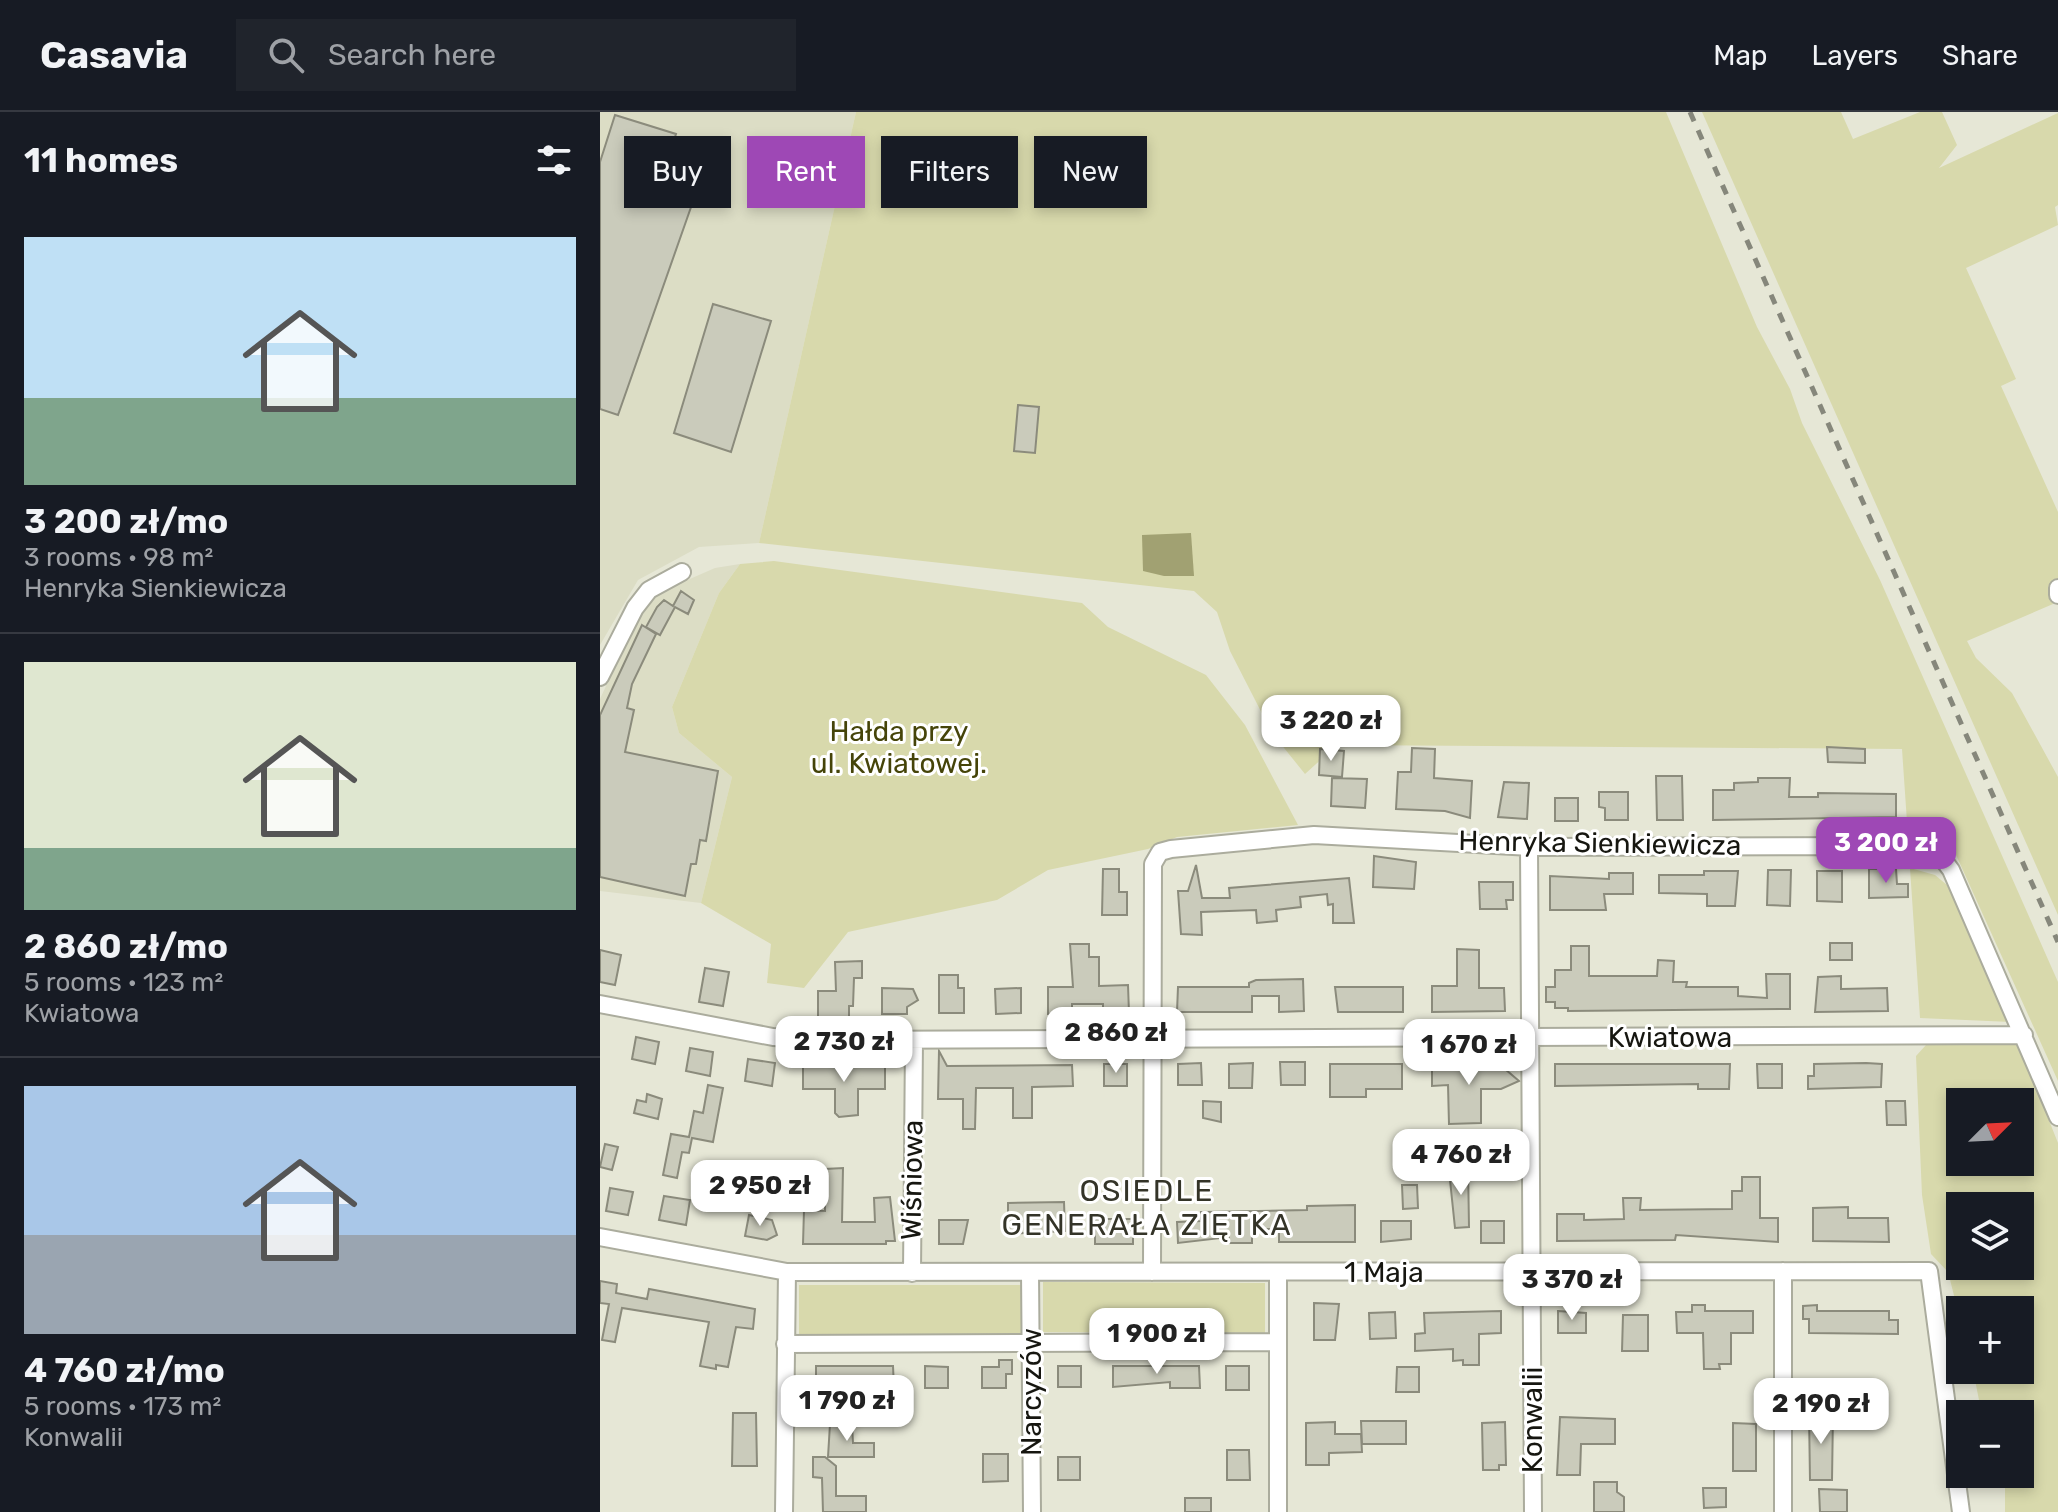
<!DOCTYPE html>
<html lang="en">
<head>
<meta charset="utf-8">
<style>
  :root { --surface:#171b24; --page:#20242c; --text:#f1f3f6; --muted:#9ea1a6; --line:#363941; --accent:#9e48b5 }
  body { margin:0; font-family:Rubik,sans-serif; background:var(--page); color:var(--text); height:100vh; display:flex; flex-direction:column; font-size:30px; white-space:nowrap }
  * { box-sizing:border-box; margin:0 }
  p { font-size:26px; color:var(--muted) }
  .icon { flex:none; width:44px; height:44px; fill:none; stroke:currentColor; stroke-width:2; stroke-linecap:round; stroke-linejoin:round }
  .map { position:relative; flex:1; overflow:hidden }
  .details { display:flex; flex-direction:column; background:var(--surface); width:600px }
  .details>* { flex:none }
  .hud { position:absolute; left:24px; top:24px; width:760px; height:72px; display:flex; gap:16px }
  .needle { width:52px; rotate:66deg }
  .buttons { position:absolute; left:1346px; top:976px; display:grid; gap:16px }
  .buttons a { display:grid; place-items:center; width:88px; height:88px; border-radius:0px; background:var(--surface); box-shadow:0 4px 12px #0003; font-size:40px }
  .price { position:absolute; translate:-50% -68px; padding:0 18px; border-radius:16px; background:#fff; color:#222; font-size:26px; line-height:52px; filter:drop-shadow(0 2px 4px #0008) }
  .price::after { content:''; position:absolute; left:50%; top:48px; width:24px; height:18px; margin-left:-12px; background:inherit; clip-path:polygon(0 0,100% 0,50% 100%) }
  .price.selected { background:var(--accent); color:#fff }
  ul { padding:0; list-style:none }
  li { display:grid; align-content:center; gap:16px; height:424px; padding:0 24px }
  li+li { border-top:2px solid var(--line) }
  li span { display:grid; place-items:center; height:248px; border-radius:0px; color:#555 }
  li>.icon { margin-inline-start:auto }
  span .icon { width:144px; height:144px; fill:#fffc; stroke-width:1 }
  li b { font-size:34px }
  h2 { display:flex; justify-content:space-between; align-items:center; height:96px; padding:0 24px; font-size:34px }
  .chip { padding:0 28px; border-radius:0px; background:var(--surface); box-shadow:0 4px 12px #0003; font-size:28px; line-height:72px }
  .chip.selected { background:var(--accent); color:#fff }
  header { display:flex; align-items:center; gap:48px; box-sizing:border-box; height:112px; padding:0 40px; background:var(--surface); border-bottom:2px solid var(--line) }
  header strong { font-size:38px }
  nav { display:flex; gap:44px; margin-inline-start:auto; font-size:28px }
  .search { width:560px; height:72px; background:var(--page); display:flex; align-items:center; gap:20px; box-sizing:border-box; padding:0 28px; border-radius:0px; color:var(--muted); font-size:30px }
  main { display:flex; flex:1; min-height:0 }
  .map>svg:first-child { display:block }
  .built { fill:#dcddc5 }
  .green { fill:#d8d9ac; fill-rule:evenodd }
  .water { fill:#a1a172 }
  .building { fill:#cacbbb; stroke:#8b8b7c; stroke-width:2 }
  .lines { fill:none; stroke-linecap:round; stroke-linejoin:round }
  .street-casing { stroke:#abac9d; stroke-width:20 }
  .street { stroke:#fff; stroke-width:16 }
  .rail { stroke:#86877b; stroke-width:5; stroke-dasharray:10 10; stroke-linecap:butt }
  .labels { text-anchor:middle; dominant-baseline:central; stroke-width:6; stroke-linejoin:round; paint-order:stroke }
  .park-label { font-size:28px; fill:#454409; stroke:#fff }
  .street-label { font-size:28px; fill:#161610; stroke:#fff }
  .neighbourhood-label { font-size:30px; letter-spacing:2px; fill:#343428; stroke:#fff }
</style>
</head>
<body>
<header>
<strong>Casavia</strong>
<div class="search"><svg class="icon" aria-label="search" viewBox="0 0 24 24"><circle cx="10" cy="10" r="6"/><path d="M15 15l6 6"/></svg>Search here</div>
<nav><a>Map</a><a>Layers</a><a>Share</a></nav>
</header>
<main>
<section class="details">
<h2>11 homes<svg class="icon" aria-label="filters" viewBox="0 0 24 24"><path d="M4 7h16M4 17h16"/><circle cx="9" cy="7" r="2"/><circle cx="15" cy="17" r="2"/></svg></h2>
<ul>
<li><span style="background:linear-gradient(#bfe0f5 65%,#7fa58c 0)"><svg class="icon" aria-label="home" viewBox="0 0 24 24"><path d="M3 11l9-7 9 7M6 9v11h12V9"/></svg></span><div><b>3 200 zł/mo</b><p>3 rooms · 98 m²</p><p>Henryka Sienkiewicza</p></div></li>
<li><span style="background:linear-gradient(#dfe7d0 75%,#7fa58c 0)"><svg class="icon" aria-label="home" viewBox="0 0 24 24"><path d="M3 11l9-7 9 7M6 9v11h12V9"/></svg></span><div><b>2 860 zł/mo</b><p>5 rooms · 123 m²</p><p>Kwiatowa</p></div></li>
<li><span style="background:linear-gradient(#a9c7e8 60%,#9aa5b1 0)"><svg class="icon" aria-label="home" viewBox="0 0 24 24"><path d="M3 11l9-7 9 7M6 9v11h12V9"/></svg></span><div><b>4 760 zł/mo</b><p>5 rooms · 173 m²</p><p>Konwalii</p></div></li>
</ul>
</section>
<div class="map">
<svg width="1458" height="1400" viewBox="0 0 1458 1400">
  <rect width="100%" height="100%" fill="#e6e7d6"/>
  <path class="built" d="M0,0H256L159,431L99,435L38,468L0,533Z
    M140,452L119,481L72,595L79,621L132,665L101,791L0,779V587L35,511L60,480L115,456Z"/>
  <path class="green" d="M256,0H1066L1157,215L1190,277L1202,311L1280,468L1458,870V969L1352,734L1328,716L1307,710L1302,637L737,633L705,662L672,621L630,539L617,500L594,479L159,431Z
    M1102,0H1241L1253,27L1320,0H1342L1357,33L1339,56L1458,1V93L1455,95L1458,113L1366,156L1416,267L1401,274L1458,400V482L1453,492L1367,529L1376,546L1412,581L1458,665V803Z
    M174,449L482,491L508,515L606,563L645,613L698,713L577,725L548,737L448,758L397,788L248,820L204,876L167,871L171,832L101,791L132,665L79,621L72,595L119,481L140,452Z
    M1310,756L1335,763L1347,773L1411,910L1320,906Z
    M1418,931L1458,1031V1400H1405V1362H1420V1302H1388L1379,1288L1373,1258H1420V1198H1360V1207L1348,1160L1331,1142L1322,1083L1316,944L1326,933ZM1360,990H1420V1050H1360ZM1360,1094H1420V1154H1360Z
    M443,1170L665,1171V1221L443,1220Z
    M199,1173H422V1222H199Z"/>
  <path class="water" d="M591,421L594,464H564L543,459L542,423Z"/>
  <path class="building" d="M15,3L76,22L67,49L103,61L18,303L0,297V50Z
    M113,192L171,209L131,340L74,321Z
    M418,293L439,295L435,341L414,339Z
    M81,479L94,488L88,502L75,495L60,523L46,515L57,495L64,488L73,494Z
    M42,513L56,522L32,572L27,596L34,598L25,640L118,659L106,729L100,728L96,752H91L85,784L0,765V603Z
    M1227,635L1265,637V651L1228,650Z
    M812,636L835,637L834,666L872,669L870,706L845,699L796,697L798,660H811Z
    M720,637L744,639L742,665L719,663Z
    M1056,664H1082L1083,708H1057Z
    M732,666L767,667L765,696L731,694Z
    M1158,666H1190L1189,685H1218V681L1296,682V705L1113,708V678H1134V671L1158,670Z
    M904,670L929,671L927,707L898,705Z
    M999,680H1028V708H1005V696L999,695Z
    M955,686H978V709H955Z
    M774,744L816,750L814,777L773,775Z
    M596,753L602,786H630L629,776L749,766L754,811H733V792L728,793L727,782L700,785L701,795L676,798L677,809L657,811L656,798L601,800L602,823L581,822L578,779H588Z
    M503,757H519V780H527V803H502Z
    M1269,757H1296L1297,772H1308V785L1269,786Z
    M1168,758H1191L1190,794L1167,793Z
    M1104,759H1138L1135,794H1107V782L1059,781V763H1104Z
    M1217,759H1242V790L1217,789Z
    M1009,761H1033V782H1004L1006,798H950V764L1009,767Z
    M879,770H913V788H906L907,797H880Z
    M1230,831H1252V848H1230Z
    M470,832H489V845H499V874L528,873L529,901L503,902V892H472V901L448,902V875H473Z
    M971,834H989V864H1057L1058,848L1074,849L1073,870H1087L1086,875H1138V884L1167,886L1166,862H1190V897L968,899V896H955V890H946V875H955V858H971Z
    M857,837L879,838V876H904L905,899L832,900V874H857Z
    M0,838L21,843L15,873L0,870Z
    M262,849V866H254L253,894H249V907H218V879H236L235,850Z
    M105,856L129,860L123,894L99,890Z
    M339,863H358V876H364V901H339Z
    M1241,864V877L1287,876L1288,899L1215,900L1218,865Z
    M703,867L704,899L679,900V884H652V900H577L578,875H649V871L656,868Z
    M735,875H803V900H738Z
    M282,876L313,877L318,888L307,895V902H282Z
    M421,876V901L396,902L395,877Z
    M36,925L59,930L55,952L32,947Z
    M90,936L113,940L110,964L86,959Z
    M339,939L347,954L472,953L473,974L432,975V1006H413V976H376L375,1017H363V987H338Z
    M148,947L175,951L172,974L145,969Z
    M680,950H705V973H681Z
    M601,951L602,973H578V952Z
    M653,951L652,976H629V952Z
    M832,951H905V957L919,969L901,977H881V1011L849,1012L848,973L832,974Z
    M1266,951L1282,952L1281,975L1208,977V964H1214V952Z
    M504,952H527V974H504Z
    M730,952H802V977H766V985H730Z
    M955,952H1130L1129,977H1098V972L955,974Z
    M1157,952H1182V976H1158Z
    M203,954L285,955V977H258V1003L239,1005L235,1001V977H203Z
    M108,973L123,976L113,1030L92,1026L89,1041L82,1040L77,1066L63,1063L71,1022L89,1025L94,999L103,1001Z
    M47,982L62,987L58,1007L34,1001L37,988L46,990Z
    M603,989L621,990V1010L603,1006Z
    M1286,989H1305L1306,1013H1287Z
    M5,1032L18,1035L12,1058L0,1055Z
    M856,1053H868L869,1115L855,1116L850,1068H855Z
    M243,1056L242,1110H275L274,1086L290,1085L295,1129H286V1132H203L204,1098L225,1099V1057Z
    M1142,1065H1160V1106H1178V1130L1076,1123L1075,1128L957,1129V1102H984V1108L1024,1107L1023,1086H1041L1040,1098L1132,1097V1079H1142Z
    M802,1073H817L818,1096L803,1097Z
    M10,1076L33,1080L28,1103L6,1099Z
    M64,1084L90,1088L86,1113L59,1108Z
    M464,1090L465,1119L408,1122V1091Z
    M755,1093V1130H679V1117H652V1131H629V1125L578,1131L577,1110L601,1109V1100L707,1098V1094Z
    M1248,1095V1106H1288L1289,1130L1213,1129V1096Z
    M149,1103L172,1108L177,1123L167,1128L145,1124Z
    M495,1107H533V1132H495Z
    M339,1108H368L363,1132H339Z
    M781,1109H811V1127L781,1130Z
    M881,1109H904V1131H881Z
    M0,1169L17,1172L16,1181L47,1187L49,1177L155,1197L153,1217L136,1215L128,1255L116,1253V1257L100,1254L109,1210L22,1196L15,1230L2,1228L9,1192L0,1191Z
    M714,1191L739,1192L735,1228H714Z
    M1092,1193H1105V1199H1153V1221H1131V1252H1119L1120,1257H1104L1103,1221H1077L1076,1200H1092Z
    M1217,1193V1199H1289V1208H1298V1222L1209,1221V1207H1203V1194Z
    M901,1199V1221L879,1222V1253H863V1248L853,1249V1237L815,1239V1222L825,1221L824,1201Z
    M958,1199L986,1201V1221H958Z
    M795,1200L796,1226L770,1227L769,1201Z
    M1023,1203H1048V1239H1022Z
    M399,1248H412V1262H406V1276H382V1255H399Z
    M216,1254H293L294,1276H270V1298H255V1275L216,1276Z
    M325,1254L348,1255V1276H325Z
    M458,1254H481V1275H458Z
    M513,1254H599L600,1276H570V1270L513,1275Z
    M626,1254H649V1278H626Z
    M797,1255H819V1280H796Z
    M133,1301H156L157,1354H132Z
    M1209,1301L1233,1302L1232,1368H1210Z
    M960,1305L1015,1307V1332H981L980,1363H957Z
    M761,1309H806V1332H762Z
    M735,1310V1322H761L762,1340L729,1341V1353H706V1311Z
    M905,1310L906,1353H899V1358H883L882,1311Z
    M1133,1311L1156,1312V1359H1133Z
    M230,1312H252L253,1331H274V1345H228Z
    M627,1338H649L650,1368H627Z
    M383,1342H408V1369L383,1370Z
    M213,1345H225L236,1354V1384H266V1400H223L222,1366L213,1365Z
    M458,1345H480V1368H458Z
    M994,1370H1017V1380L1024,1385V1400H994Z
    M1103,1376H1126V1395L1104,1396Z
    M1219,1377L1247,1378V1400H1220Z
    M585,1386H611V1400H585Z"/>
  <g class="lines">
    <defs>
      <path id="street" d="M1458,476V483
        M0,565L35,496L49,478L82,460
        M929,735L933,1400
        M0,892L173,925L228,928L1424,923
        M0,1125L187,1160L1329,1159L1361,1400
        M430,1160L432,1400
        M552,1160L553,752L560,740L571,737L714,723L929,735L1320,734L1342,746L1351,758L1458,1005
        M312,1161L314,928
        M185,1232L678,1230
        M184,1400L187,1160
        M678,1400V1161
        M1183,1400V1159"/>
    </defs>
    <use href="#street" class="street-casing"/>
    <use href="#street" class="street"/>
    <path class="rail" d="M1090,0L1458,830"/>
  </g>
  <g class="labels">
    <g class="park-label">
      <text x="299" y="619">Hałda przy<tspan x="299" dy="32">ul. Kwiatowej.</tspan></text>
    </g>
    <g class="street-label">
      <text transform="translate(1000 731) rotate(1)">Henryka Sienkiewicza</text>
      <text x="1070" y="925">Kwiatowa</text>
      <text transform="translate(312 1068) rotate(-89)">Wiśniowa</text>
      <text x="784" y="1160">1 Maja</text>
      <text transform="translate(431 1280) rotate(-90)">Narcyzów</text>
      <text transform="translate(932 1308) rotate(-90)">Konwalii</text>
    </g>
    <g class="neighbourhood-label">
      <text x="547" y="1079">OSIEDLE<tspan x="547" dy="34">GENERAŁA ZIĘTKA</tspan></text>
    </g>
  </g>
</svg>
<div class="buttons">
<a><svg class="needle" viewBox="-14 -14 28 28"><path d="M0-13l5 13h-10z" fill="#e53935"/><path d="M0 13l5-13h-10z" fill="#9ea1a6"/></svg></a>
<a><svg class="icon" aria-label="layers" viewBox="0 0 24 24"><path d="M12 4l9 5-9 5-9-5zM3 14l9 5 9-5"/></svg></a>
<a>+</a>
<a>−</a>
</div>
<b class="price" style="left:731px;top:651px">3 220 zł</b>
<b class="price selected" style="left:1286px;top:773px">3 200 zł</b>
<b class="price" style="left:516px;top:963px">2 860 zł</b>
<b class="price" style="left:244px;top:972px">2 730 zł</b>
<b class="price" style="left:869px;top:975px">1 670 zł</b>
<b class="price" style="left:861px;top:1085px">4 760 zł</b>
<b class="price" style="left:160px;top:1116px">2 950 zł</b>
<b class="price" style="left:972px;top:1210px">3 370 zł</b>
<b class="price" style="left:557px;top:1264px">1 900 zł</b>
<b class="price" style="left:247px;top:1331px">1 790 zł</b>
<b class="price" style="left:1221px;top:1334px">2 190 zł</b>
<div class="hud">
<a class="chip">Buy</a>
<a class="chip selected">Rent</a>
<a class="chip">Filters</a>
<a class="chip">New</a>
</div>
</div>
</main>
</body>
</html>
